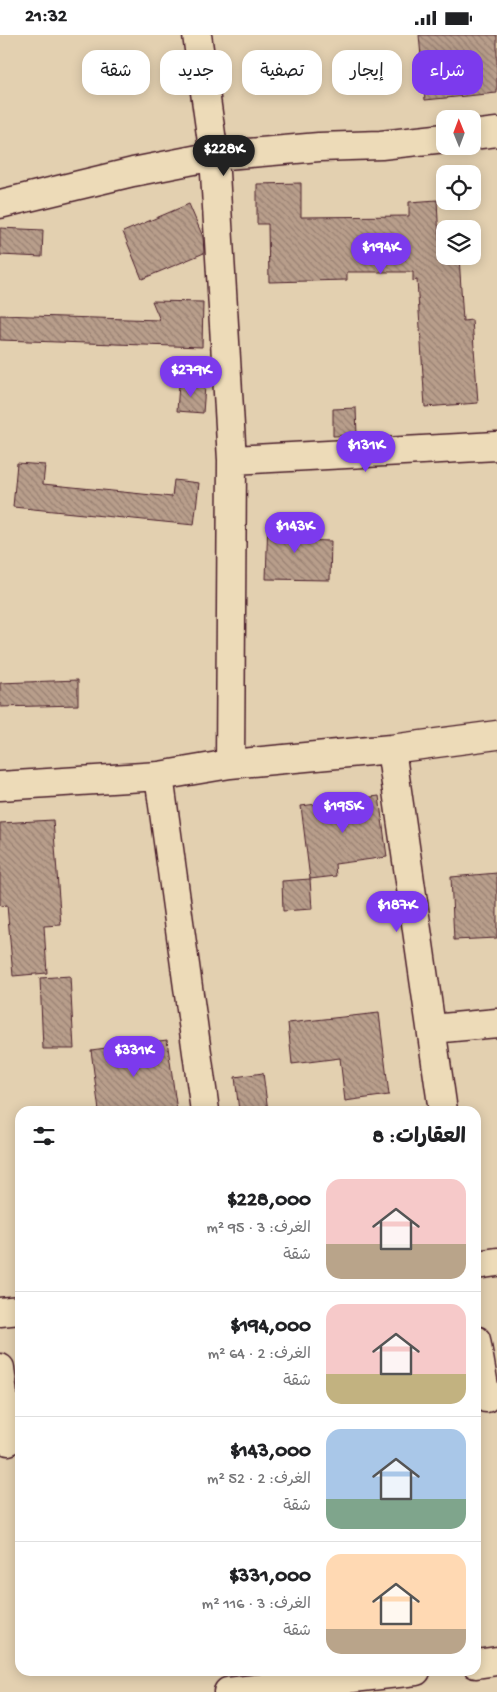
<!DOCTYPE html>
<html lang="ar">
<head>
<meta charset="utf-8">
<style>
  :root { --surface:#fff; --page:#f2f2f2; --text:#202124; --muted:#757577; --line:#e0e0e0; --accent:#7c3aed }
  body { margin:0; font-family:"Gochi Hand","Playpen Sans Arabic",sans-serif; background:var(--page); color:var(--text); direction:rtl; height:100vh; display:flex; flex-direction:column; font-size:19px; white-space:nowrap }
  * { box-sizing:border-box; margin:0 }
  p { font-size:16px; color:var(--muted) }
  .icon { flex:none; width:28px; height:28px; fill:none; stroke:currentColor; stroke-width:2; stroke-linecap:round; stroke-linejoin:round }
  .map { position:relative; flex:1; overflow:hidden; direction:ltr }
  .drawer { position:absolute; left:15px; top:1071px; width:466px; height:570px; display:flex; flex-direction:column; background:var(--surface); border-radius:15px; box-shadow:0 2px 12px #0003; direction:rtl }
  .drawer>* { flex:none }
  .hud { position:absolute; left:15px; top:15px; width:468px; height:45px; direction:rtl; display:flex; gap:10px }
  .needle { width:32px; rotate:359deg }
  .controls { position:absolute; left:436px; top:75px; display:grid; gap:10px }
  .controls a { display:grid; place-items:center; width:45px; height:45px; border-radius:10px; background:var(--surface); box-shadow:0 2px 12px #0003; font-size:25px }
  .price { position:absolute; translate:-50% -42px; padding:0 11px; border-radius:18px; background:var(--accent); color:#fff; font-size:16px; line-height:32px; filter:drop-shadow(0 1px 2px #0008) }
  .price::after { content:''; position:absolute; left:50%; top:30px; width:15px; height:11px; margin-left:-8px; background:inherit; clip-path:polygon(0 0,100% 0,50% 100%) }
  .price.on { background:#222; color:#fff }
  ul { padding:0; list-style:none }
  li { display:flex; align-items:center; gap:15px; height:125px; padding:0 15px }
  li+li { border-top:1px solid var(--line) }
  li span { display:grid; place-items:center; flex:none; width:140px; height:100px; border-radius:15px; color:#555 }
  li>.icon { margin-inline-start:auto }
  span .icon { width:60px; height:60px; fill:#fffc; stroke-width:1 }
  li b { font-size:21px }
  h2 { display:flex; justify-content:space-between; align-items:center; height:60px; padding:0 15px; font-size:21px }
  .tag { padding:0 18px; border-radius:15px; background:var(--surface); box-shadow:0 2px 12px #0003; font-size:18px; line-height:45px }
  .tag.on { background:var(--accent); color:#fff }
  .status { display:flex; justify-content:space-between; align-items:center; height:35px; padding:0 25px; background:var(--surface); direction:ltr }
  .status svg { height:14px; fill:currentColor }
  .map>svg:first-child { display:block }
  .building { fill:url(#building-back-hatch); stroke:#4a1f2b }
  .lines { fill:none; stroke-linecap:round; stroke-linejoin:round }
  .minor-casing { stroke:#4a1f2b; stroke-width:31 }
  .minor { stroke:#eddbb8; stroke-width:28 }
</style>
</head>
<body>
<div class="status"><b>21:32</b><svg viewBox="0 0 49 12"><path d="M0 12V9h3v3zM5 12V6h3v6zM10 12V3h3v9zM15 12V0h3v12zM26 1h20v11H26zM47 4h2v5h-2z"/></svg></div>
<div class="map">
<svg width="497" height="1657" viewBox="0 0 497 1657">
  <defs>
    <pattern id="building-back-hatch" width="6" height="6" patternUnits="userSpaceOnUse" patternTransform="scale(1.25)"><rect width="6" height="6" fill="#b89e8b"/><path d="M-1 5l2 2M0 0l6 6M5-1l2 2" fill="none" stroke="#988072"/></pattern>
  </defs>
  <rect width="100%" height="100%" fill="#e3d0b0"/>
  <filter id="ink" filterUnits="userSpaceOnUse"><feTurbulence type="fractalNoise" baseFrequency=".02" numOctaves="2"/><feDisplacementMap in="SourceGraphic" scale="10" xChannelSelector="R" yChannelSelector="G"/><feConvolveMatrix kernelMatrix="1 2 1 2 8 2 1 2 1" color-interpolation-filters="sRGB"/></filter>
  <g filter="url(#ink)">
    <path class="building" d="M419,0H497V58L425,65Z
      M301,148V182L409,181V167L437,165L439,205H445V221H459L463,286L472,285L478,368L425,372L417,245L413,246V237H347V245L269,247L268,189H257V149Z
      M189,169L203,202L204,218L142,244L123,197Z
      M0,193L43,195L42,222L0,220Z
      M152,266L203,267L202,312L0,305V280L160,285Z
      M179,349L205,351L203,378L177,376Z
      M356,373L357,400L333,401V374Z
      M17,428L45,430L43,449L172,462L174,445L199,448L194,490L13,472Z
      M268,484H298L297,505L331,506L330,545L266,544Z
      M78,645V670L0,672V648Z
      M379,761L387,822L335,829L336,841L310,844L301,771Z
      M53,785L61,890L44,891L47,938L13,941L7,870L0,871V788Z
      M497,838V903L454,905L451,842Z
      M310,844L312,874L283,876L282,846Z
      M70,941L74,1014H43L40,943Z
      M379,978L389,1060L345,1066L340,1023L292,1029L288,988Z
      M167,1005L177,1076H99L91,1015Z
      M263,1038L268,1076H239L235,1042Z"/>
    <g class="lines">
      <defs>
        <path id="minor" d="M197,0L214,121L232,425L230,729
          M472,100L497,97
          M0,169L133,137L214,121L319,112L381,110L445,103
          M232,425L497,411
          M391,714L443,1076
          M159,741L205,1076
          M0,751L159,741L230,729L391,714L497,700
          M432,994L497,988
          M476,1230L497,1227
          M0,1277L20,1275
          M476,1305L486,1363
          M0,1333L8,1406
          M476,1629L497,1626
          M228,1657L416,1636"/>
      </defs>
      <use href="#minor" class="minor-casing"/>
      <use href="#minor" class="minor"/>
    </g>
  </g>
</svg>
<div class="controls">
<a><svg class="needle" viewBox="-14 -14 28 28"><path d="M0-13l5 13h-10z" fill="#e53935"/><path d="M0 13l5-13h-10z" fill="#757577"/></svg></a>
<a><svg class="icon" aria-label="locate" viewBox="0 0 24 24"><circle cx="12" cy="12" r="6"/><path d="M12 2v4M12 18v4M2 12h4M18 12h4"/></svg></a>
<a><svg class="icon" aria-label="layers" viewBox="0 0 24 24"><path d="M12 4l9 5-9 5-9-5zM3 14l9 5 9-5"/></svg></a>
</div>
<b class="price on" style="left:224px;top:142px">$228K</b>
<b class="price" style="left:381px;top:240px">$194K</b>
<b class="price" style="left:191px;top:363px">$279K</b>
<b class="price" style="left:366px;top:438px">$131K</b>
<b class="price" style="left:295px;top:519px">$143K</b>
<b class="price" style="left:343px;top:799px">$195K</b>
<b class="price" style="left:397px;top:898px">$187K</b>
<b class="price" style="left:134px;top:1043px">$331K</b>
<div class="hud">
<a class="tag on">شراء</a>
<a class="tag">إيجار</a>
<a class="tag">تصفية</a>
<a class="tag">جديد</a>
<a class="tag">شقة</a>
</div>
<section class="drawer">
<h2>العقارات: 8<svg class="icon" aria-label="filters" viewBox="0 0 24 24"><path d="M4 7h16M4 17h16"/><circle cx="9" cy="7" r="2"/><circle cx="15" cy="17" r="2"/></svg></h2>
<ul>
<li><span style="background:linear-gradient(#f6c9c9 65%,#b9a48a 0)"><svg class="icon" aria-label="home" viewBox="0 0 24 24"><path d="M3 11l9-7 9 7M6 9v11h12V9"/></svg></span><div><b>$228,000</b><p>الغرف: 3 · 95 m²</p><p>شقة</p></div></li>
<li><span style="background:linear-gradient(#f6c9c9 70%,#c2b280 0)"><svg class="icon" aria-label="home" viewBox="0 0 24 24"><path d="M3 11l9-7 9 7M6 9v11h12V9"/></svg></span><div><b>$194,000</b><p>الغرف: 2 · 64 m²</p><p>شقة</p></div></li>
<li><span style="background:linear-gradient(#a9c7e8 70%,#7fa58c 0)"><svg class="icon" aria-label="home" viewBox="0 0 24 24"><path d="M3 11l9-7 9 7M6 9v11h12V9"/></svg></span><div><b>$143,000</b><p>الغرف: 2 · 52 m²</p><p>شقة</p></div></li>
<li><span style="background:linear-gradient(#ffd9b3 75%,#b9a48a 0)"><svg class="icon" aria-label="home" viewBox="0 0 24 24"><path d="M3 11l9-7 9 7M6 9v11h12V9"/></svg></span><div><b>$331,000</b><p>الغرف: 3 · 116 m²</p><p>شقة</p></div></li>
</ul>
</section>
</div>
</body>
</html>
